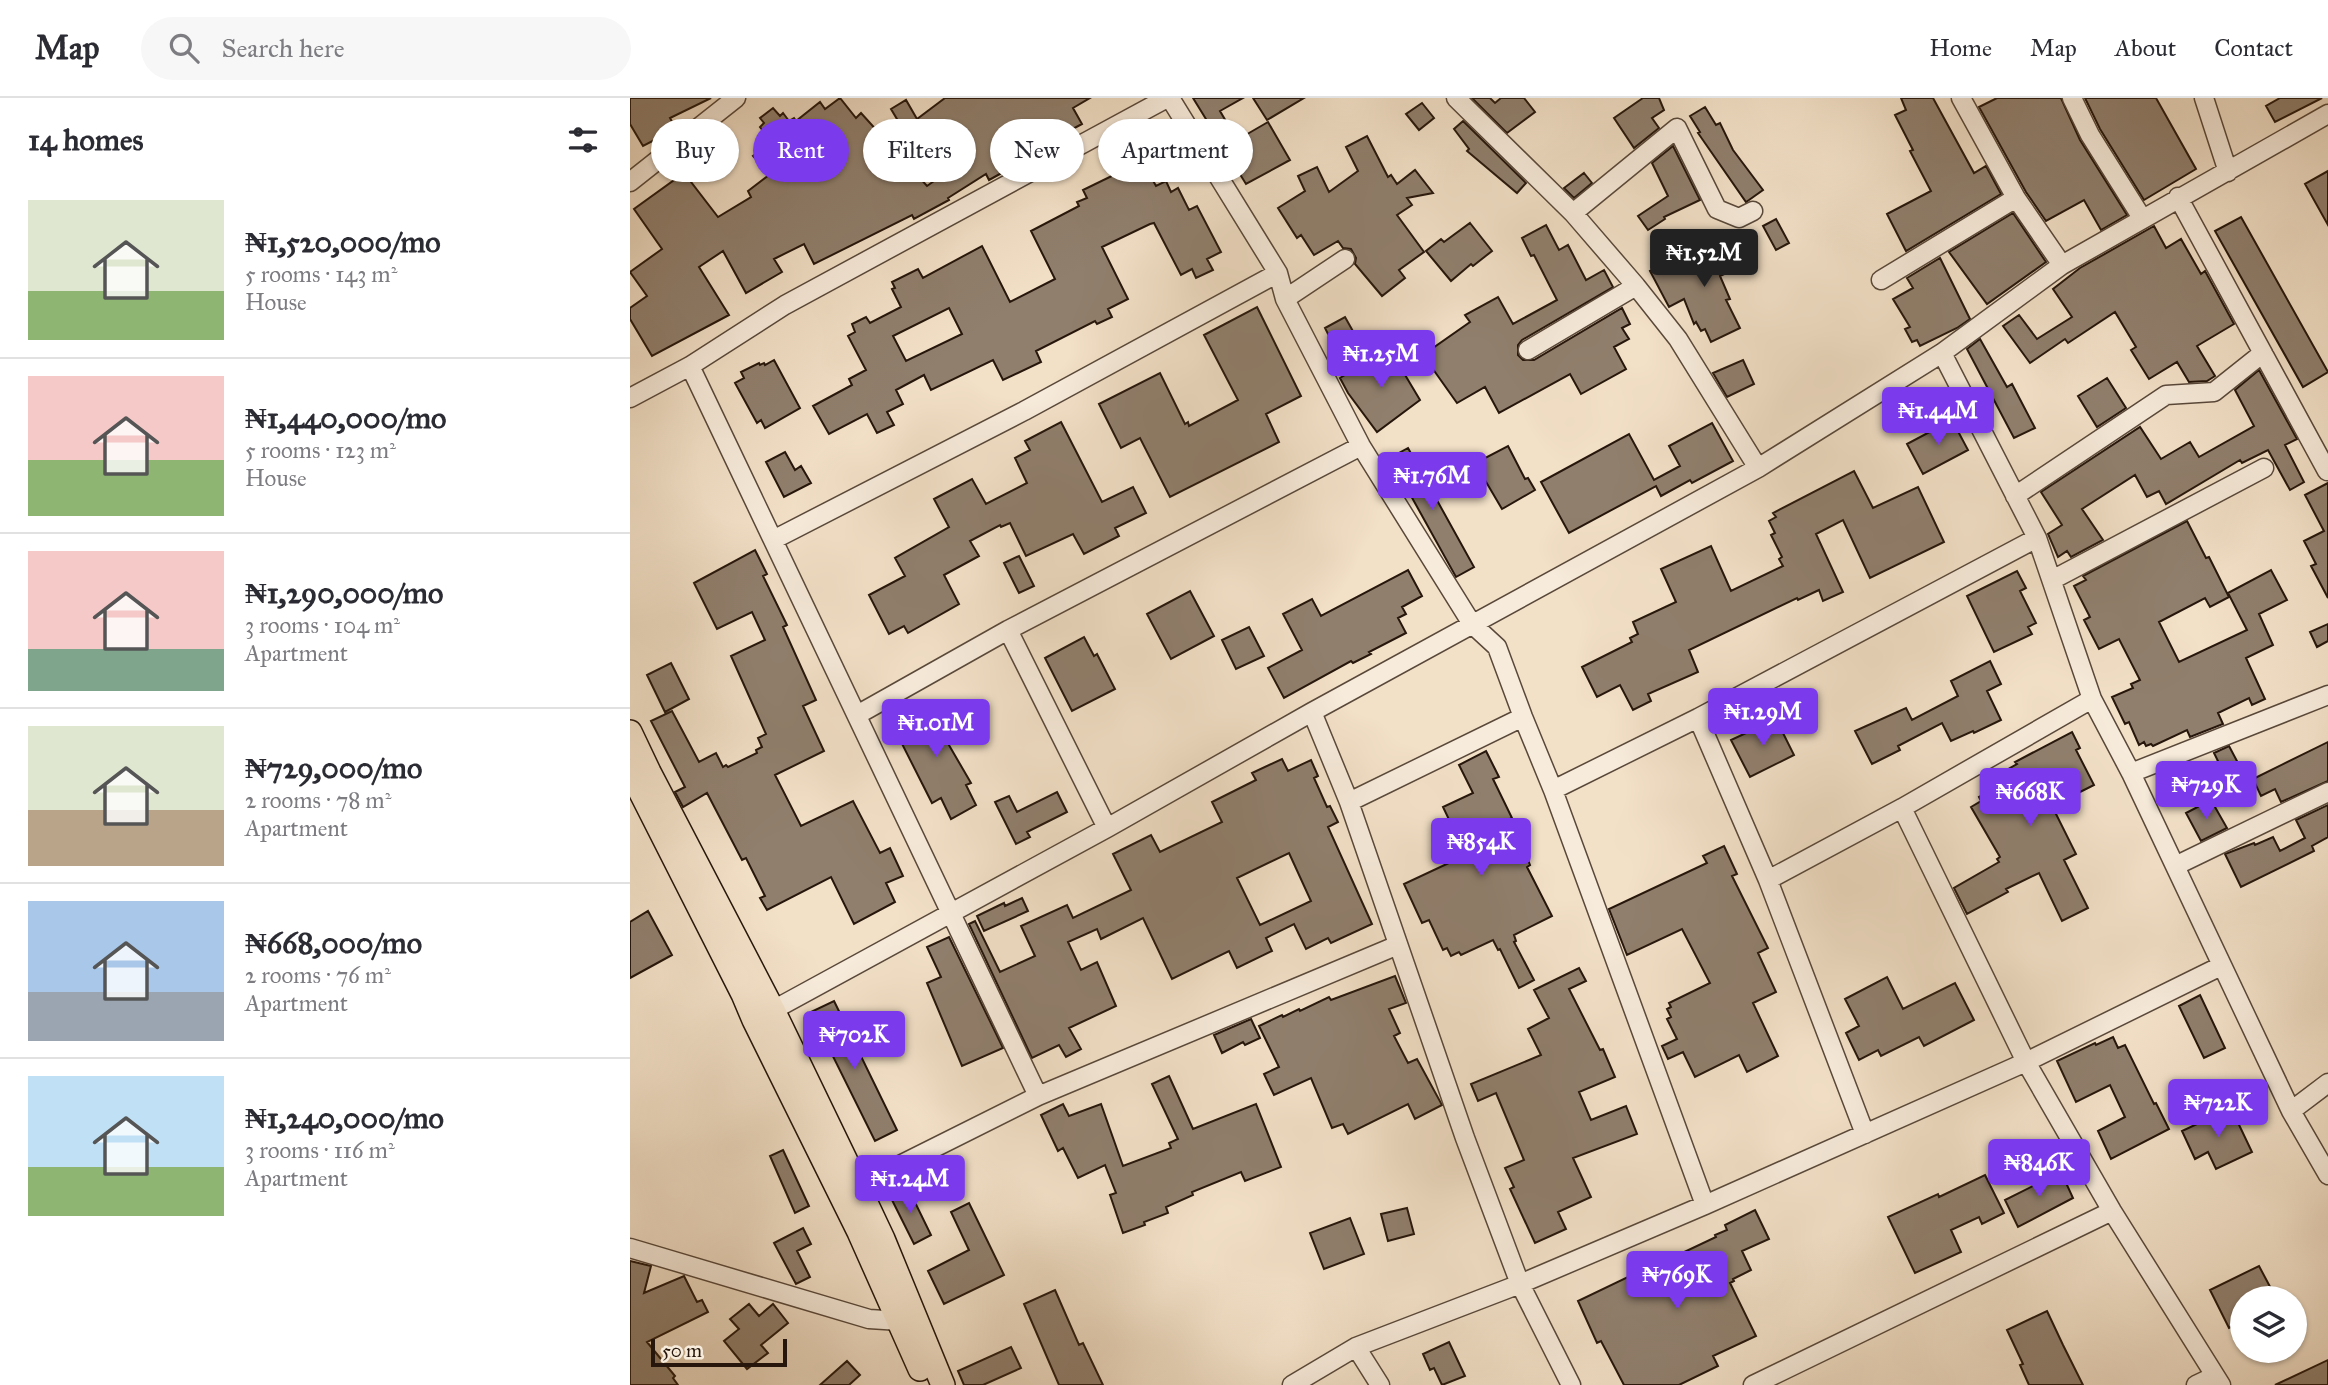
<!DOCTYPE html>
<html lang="en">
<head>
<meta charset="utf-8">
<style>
  :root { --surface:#fff; --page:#f7f7f7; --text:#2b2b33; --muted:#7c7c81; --line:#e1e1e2; --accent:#7c3aed }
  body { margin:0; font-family:"IM FELL Great Primer",serif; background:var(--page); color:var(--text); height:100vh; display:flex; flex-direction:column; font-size:26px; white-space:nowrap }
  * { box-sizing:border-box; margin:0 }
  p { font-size:23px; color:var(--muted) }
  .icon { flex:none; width:38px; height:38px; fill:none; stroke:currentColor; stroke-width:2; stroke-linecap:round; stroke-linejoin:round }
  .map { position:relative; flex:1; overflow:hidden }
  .side { display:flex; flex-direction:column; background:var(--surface); width:630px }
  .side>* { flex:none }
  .banner { position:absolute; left:21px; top:21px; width:665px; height:63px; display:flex; gap:14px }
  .controls { position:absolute; left:1600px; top:1188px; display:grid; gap:14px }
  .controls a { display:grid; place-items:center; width:77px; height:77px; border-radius:50%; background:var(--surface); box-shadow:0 2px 5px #0004; font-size:35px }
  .scale { position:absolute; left:21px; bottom:18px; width:136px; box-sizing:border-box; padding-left:7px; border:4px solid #26160b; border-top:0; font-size:19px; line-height:24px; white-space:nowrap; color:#26160b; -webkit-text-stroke:5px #f7ebdb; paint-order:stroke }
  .price { position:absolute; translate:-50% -60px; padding:0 16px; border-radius:7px; background:var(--accent); color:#fff; font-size:23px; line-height:46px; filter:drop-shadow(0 2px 4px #0008) }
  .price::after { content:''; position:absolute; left:50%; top:42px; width:21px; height:16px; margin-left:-10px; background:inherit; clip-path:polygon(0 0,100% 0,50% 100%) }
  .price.current { background:#222; color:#fff }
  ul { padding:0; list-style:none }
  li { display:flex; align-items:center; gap:21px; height:175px; padding:0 28px }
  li+li { border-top:2px solid var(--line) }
  li span { display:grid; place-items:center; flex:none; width:196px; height:140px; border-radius:0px; color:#555 }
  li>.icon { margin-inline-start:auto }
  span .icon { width:84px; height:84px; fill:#fffc; stroke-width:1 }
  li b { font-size:30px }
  h2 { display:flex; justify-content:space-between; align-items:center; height:84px; padding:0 28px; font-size:30px }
  .pill { padding:0 24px; border-radius:32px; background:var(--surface); box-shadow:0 2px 5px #0004; font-size:24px; line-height:63px }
  .pill.current { background:var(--accent); color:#fff }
  header { display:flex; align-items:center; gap:42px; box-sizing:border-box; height:98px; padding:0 35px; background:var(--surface); border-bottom:2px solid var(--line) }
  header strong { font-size:33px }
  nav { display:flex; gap:38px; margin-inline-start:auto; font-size:24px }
  .search { width:490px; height:63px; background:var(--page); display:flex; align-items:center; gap:18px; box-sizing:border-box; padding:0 24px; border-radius:38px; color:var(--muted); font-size:26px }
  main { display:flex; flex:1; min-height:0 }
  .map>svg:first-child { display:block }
  .building { fill:#907f6d; stroke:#26160b; stroke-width:2; fill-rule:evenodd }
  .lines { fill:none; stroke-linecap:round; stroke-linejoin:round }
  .minor-casing { stroke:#59483a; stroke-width:21 }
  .major-casing { stroke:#26160b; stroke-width:26 }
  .minor { stroke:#f7ebdb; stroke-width:18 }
  .major { stroke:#f2e0c7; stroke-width:23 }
</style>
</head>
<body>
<header>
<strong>Map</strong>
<div class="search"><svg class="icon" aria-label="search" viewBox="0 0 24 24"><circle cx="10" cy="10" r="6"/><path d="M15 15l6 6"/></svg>Search here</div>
<nav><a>Home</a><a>Map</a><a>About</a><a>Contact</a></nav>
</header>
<main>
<section class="side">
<h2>14 homes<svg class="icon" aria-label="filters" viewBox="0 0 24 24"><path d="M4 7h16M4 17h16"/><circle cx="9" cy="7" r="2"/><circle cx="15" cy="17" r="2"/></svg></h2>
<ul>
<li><span style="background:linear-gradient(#dfe7d0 65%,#8fb573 0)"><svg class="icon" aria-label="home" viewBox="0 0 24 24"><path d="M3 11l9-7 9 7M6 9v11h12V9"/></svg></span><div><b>₦1,520,000/mo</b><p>5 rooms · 143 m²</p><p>House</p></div></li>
<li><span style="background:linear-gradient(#f6c9c9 60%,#8fb573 0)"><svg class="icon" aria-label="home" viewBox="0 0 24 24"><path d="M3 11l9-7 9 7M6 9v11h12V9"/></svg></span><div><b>₦1,440,000/mo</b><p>5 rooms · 123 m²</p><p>House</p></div></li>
<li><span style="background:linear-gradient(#f6c9c9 70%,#7fa58c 0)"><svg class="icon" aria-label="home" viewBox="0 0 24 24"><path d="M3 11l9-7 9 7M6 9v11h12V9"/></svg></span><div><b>₦1,290,000/mo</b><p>3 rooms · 104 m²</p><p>Apartment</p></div></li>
<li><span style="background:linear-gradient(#dfe7d0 60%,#b9a48a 0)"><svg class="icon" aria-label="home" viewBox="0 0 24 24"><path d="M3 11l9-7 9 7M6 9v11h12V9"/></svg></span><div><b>₦729,000/mo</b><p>2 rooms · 78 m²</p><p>Apartment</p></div></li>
<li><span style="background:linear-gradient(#a9c7e8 65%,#9aa5b1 0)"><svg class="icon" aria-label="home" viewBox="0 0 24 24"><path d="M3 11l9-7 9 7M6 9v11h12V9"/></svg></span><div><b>₦668,000/mo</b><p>2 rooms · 76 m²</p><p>Apartment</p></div></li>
<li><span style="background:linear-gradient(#bfe0f5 65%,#8fb573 0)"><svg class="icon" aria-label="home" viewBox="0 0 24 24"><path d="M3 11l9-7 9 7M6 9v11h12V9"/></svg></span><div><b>₦1,240,000/mo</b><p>3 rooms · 116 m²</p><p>Apartment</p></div></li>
</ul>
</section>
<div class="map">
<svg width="1698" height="1287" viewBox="0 0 1698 1287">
  <rect width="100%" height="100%" fill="#f2e0c7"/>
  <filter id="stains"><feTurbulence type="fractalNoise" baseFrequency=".00286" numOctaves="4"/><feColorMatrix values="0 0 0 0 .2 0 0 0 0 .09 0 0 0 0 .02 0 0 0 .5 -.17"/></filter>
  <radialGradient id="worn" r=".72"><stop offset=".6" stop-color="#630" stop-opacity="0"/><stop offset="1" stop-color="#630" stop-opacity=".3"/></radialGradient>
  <path class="building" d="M0,0H81L40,20L46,31L13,48L0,26Z
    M210,0L226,20L231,15L297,88L304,83L261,11L276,2L287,21L315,0H460L443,10L452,26L435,35L437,39L359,82L356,76L318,100L319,102L284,121L282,117L184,166L174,146L144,161L152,174L116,195L93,153L69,169L99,217L22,258L0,221V210L17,198L0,174L32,151L4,111L54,75L88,119L121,99L118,93L139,77L123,58L136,48L128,38L133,33L130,29L134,25L130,20L143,10L150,18L153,15L159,23L164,20L166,23L190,4L195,11Z
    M563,0H613L590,13L607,42L638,24L660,62L616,86Z
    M623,0H674L637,22Z
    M842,0H860L865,5L871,0H894L905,14L877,35Z
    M1013,0H1029L1034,12L1022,20L1029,30L1004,50L984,20Z
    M1271,0H1303L1344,75L1356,68L1371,96L1276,153L1257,116L1301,93L1280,53L1283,52L1265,17L1276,12Z
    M1367,0H1431L1450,42L1497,117L1471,132L1454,102L1416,123L1396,94L1349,9Z
    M1455,0H1526L1566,71L1514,102L1470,31Z
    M1650,0H1692L1645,24L1636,8Z
    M792,5L804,20L789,32L776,16Z
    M1075,9L1086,27L1090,25L1103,52L1133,92L1119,102L1116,104L1068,35L1070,34L1060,18Z
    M833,23L896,85L887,95L837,53L839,51L824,31Z
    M737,38L758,79L761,77L767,86L785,72L803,95L777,100L782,107L767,117L794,154L769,172L775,180L752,198L725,166L726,160L721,151L713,150L708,143L684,157L671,137L667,140L648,110L675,93L668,78L687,69L699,94L728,73L716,49Z
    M1043,48L1070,102L1034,119L1035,121L1018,132L1008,118L1038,98L1022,65Z
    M506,57L507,60L510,59L526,88L536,83L541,94L548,90L559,112L567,108L591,154L577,161L583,172L566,180L562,171L551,177L524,125L520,126L472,149L498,201L478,211L482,219L467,226L465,223L406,253L411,264L373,282L363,262L301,292L294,277L266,292L273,306L257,314L264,327L247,335L237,316L199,336L183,308L222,287L219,281L236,272L218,238L225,234L222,226L236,219L240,225L271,209L262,191L265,190L262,184L288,171L293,180L352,148L380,204L425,181L401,133L449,108L447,104L457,100L453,92L490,74L486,67ZM319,210L332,236L276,263L263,238Z
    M1698,73V127L1675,86Z
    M954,75L962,85L944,100L934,90Z
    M1383,115L1416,164L1357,206L1319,154Z
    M1611,119L1698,274L1673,289L1585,133Z
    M1146,121L1159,145L1146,152L1133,128Z
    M840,125L862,153L843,168L841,166L821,183L796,153L811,141L814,144Z
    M916,127L929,152L938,147L956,182L974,172L983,189L892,242L888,247V257L893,262H904L992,210L1000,226L992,230L999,241L984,249L996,271L951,296L940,276L869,315L855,289L827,305L793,257L840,224L835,217L868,199L883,226L927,202L904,157L901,158L892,140Z
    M1524,128L1536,150L1551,141L1571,176L1575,173L1604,226L1567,248L1585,278L1577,283L1559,284L1547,264L1519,281L1501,252L1506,249L1485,214L1438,245L1435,241L1400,265L1373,228L1389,217L1407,241L1442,219L1423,191L1450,170Z
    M1108,142L1118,165L1090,178L1100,201L1096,202L1110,230L1081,244L1075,231L1071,233L1066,224L1064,226L1054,201L1039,209L1020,173L1035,165L1041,175Z
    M1310,160L1340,221L1327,230L1290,248L1287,242L1282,244L1275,231L1280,229L1263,201L1283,190L1277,180Z
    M627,209L671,298L636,316L649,344L540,399L510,340L491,350L469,306L530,275L555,326L558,324L559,328L608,302L574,237Z
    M715,219L724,235L703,246L695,230Z
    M1350,241L1377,289L1382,286L1405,330L1384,340L1337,251Z
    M759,250L790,302L747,334L718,295L710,280Z
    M144,262L170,310L135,330L131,322L127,325L105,285L114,280L111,274L129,265L130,267L134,265L135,267Z
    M1113,262L1124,286L1097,299L1083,275Z
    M1629,272L1667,341L1655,347L1674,384L1660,392L1638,352L1612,365L1610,362L1536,406L1529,393L1517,399L1505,377L1452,411L1473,442L1441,459L1437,453L1428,459L1418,436L1432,427L1411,394L1510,329L1531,361L1560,344L1569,359L1624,328L1605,292Z
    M1477,280L1496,310L1467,329L1448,298Z
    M1322,322L1338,352L1293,376L1277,346Z
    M431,324L472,404L503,389L516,415L485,430L489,438L454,456L443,436L396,458L380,425L371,429L370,427L340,443L349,458L314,477L329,506L278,535L274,528L259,536L239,497L275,478L265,460L319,429L304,401L342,381L356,406L397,385L385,360L400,352L395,343Z
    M1082,325L1103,363L1062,385L1060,382L1031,398L1026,388L939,435L911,384L999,336L1024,382L1050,368L1039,348Z
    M878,348L895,381L898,380L905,392L872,411L852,377L842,382L836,370Z
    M778,350L844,469L826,479L760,360Z
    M155,354L165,372L171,368L181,385L154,399L136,364Z
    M1224,373L1243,410L1288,389L1314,444L1240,480L1213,422L1186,436L1213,494L1193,503L1189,492L1168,502L1167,500L1059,552L1068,574L1018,596L1021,603L1003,612L990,587L967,599L952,569L1002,544L1000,540L1008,536L1003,524L1046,504L1031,471L1081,448L1101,493L1153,468L1149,461L1152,459L1141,437L1145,435L1139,423L1146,419L1143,415Z
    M1698,385V500L1681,468L1686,466L1674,443L1694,433L1675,397Z
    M1557,423L1576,460L1579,459L1599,499L1580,509L1575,500L1529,524L1549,564L1617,532L1598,495L1641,472L1657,502L1629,516L1643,547L1616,560L1635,601L1622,607L1619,600L1588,615L1593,626L1560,639L1557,632L1523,648L1521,646L1516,648L1514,644L1509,647L1499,624L1495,626L1482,599L1503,590L1501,586L1510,582L1489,541L1469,551L1454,522L1460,519L1444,488L1456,482L1453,478Z
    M125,452L137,476L133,478L157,527L153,529L186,602L173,608L194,653L145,677L171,728L223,703L250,755L260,750L273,778L256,785L265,804L224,826L201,779L137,812L130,800L135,798L116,760L112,762L77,695L53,709L45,694L55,689L21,623L42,613L69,664L86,655L93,669L96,667L98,669L127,655L126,652L132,649L128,640L136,636L101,558L135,542L122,514L87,531L64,485Z
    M389,458L404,488L389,495L374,465Z
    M778,472L792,498L772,509L776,516L768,520L776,535L739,554L741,556L723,565L721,563L654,600L638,570L672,552L653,516L682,501L691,518Z
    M1387,473L1396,490L1390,493L1406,525L1398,529L1402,536L1364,554L1337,498Z
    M560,493L584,538L541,561L517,516Z
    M1698,526V543L1687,549L1680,534Z
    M619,529L634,558L606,571L592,542Z
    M454,539L464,558L467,556L485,591L442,613L415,560Z
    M1360,563L1371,586L1357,593L1371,622L1344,635L1343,633L1321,643L1312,625L1268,648L1270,652L1242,666L1225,633L1276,610L1282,622L1328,598L1321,583Z
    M41,565L59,601L35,614L17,577Z
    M309,604L327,637L316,642L341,685L336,687L346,707L321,721L311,700L302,705L263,628Z
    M1146,621L1164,657L1120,679L1101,642Z
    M1442,634L1450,650L1446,652L1464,687L1422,708L1446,756L1434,762L1458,810L1432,823L1409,775L1376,791L1378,794L1337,816L1324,790L1369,764L1367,761L1370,759L1341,709L1351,703L1349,699L1362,692L1357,683L1387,666L1385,664Z
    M1698,644V683L1651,704L1645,691L1631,698L1623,681Z
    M1599,648L1617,682L1585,699L1571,673L1588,663L1584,655Z
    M856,653L869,679L863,681L882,720L873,724L888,755L894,752L900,767L897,769L922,818L884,837L886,843L884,844L904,882L889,890L870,851L868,852L863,842L831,857L829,854L821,858L817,850L813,852L799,822L792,825L774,786L836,757L813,709L843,695L829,667Z
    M652,661L658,673L681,662L688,678L684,680L697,709L700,708L708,724L698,729L742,826L701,845L698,840L676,851L664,826L636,840L642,853L607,870L599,853L542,881L513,820L471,841L467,831L438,844L451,872L467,864L486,908L439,930L451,951L436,959L429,947L402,960L339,826L345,823L370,874L405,858L391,828L437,807L443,820L501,792L483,756L521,737L530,754L592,724L582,704L626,682L622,675ZM659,755L681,803L630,827L607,780Z
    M427,694L437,714L397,734L400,739L386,746L365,704L379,698L387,714Z
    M1581,702L1597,730L1571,743L1556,715Z
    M1698,707V739L1682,748L1684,753L1611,789L1595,756L1624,745L1625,747L1643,739L1650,753L1675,740L1666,722Z
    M1094,748L1107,776L1102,778L1138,850L1128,855L1146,894L1123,905L1148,958L1117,974L1109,957L1065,979L1053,954L1038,961L1032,948L1047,941L1037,921L1041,919L1037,911L1041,909L1039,905L1080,885L1052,831L997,857L979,811L1077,765L1073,758Z
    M392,800L398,813L354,833L347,818L374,805L375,808Z
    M18,813L42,857L0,880V824Z
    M319,839L373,950L332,968L297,885L311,879L297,849Z
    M949,870L956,883L939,891L970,952L973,951L985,979L949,994L961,1022L996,1008L1007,1036L943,1060L961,1099L928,1114L936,1131L905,1145L880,1091L884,1089L875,1070L894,1062L866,995L848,1003L841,986L911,957L898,931L919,920L904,892Z
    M765,878L776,905L759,911L770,935L764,938L778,965L787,961L812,1007L785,1021L778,1006L718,1036L713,1026L702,1030L681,980L644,997L634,976L649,969L629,928L652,917L653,919L669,911L670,913L699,899L701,902Z
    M1257,879L1273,911L1325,885L1344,922L1294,948L1289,939L1251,958L1248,952L1229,962L1216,935L1229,928L1215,901Z
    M1570,897L1595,950L1574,960L1549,908Z
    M204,903L267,1032L245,1043L181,914Z
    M621,921L630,940L615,947L613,944L592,955L584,937Z
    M1483,939L1488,950L1495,947L1524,1006L1526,1005L1539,1031L1481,1061L1468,1033L1495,1019L1480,987L1446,1004L1427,963L1465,945L1466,947Z
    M539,978L563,1031L626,1006L651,1069L615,1083L611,1074L562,1094L563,1097L536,1109L538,1115L514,1124L515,1127L493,1135L480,1097L486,1095L475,1067L448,1080L433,1050L428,1053L411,1017L433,1006L439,1018L471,1006L493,1068L541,1050L539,1045L548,1041L522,986Z
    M1601,1010L1622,1054L1586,1071L1578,1054L1565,1061L1552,1033Z
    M153,1052L179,1108L165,1115L140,1058Z
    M1431,1074L1443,1100L1388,1129L1375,1102Z
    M1355,1077L1374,1115L1352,1126L1349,1119L1321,1132L1331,1154L1285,1175L1258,1119L1308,1096L1309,1099Z
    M277,1088L301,1137L284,1146L259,1096Z
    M339,1105L374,1177L314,1206L298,1173L339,1152L321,1114Z
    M777,1110L784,1136L758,1143L751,1116Z
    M1125,1112L1139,1141L1112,1153L1121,1172L1103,1181L1104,1183L1100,1185L1126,1238L1083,1258L1088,1268L1049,1287H994L971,1243L967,1245L948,1203L1023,1167L1027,1175L1053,1162L1050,1156L1086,1139L1085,1137L1097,1132L1095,1127Z
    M720,1120L734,1156L694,1171L680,1135Z
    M173,1130L181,1146L167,1153L180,1179L166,1186L144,1145Z
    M0,1163L21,1168L14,1195L54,1178L67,1204L72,1202L78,1214L17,1244L45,1278L43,1280L48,1287H0Z
    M1629,1168L1646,1200H1612V1224L1599,1230L1580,1192Z
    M425,1192L449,1247L453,1245L473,1287H429L394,1206Z
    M119,1206L129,1218L143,1206L158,1225L131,1247L138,1255L117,1271L94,1243L109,1231L100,1221Z
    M1417,1213L1433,1247L1453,1287H1399L1390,1267L1393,1266L1377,1232Z
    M819,1244L835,1278L812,1287L804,1270L800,1272L793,1256Z
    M381,1249L391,1270L353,1287H334L328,1273Z
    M1698,1262V1287H1645Z
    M217,1263L230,1277L219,1287H190Z"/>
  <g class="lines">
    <defs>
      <path id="minor" d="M540,0L648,175L655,201L731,348L842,526L867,549L893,619L923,692L1075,1107
        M826,0L943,115L1006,188L1048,241L1128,370
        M1331,0L1386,100L1432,167
        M1442,0L1460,37L1512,120
        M1574,0L1598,74
        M0,84L106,0
        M1548,99L1697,373
        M943,115L1047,30L1087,111L1109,120L1123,113
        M1251,182L1386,100
        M655,201L715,161
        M898,252L1006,188
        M1312,255L1407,440L1462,601L1501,675L1661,1013L1698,1077
        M60,268L408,998
        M0,300L60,268L155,207L537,0
        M1385,398L1536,297L1584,294L1633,255
        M143,442L394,313L648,175
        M1422,482L1634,370
        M378,532L477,730
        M682,614L719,704L835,1040L890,1186L941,1287
        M227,617L378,532L731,348
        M1068,620L1138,782
        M1501,675L1698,597
        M923,692L1068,620L1407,440
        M719,704L893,619
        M1272,710L1396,964L1482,1113L1591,1287
        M1545,768L1698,694
        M134,917L477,730L682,614L1128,370L1312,255L1432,167L1698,16
        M1661,1013L1698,985
        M1235,1036L1138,782L1272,710L1462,601
        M228,1088L408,998L768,847
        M0,1150L239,1221L270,1223
        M726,1249L750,1287
        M662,1287L726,1249L890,1186L1075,1107L1396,964L1591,868
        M1123,1287L1482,1113
        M1566,1287L1585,1278"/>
      <path id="major" d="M0,634L19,674L143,912L228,1088L253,1141L313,1287
        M0,673L113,896L124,922L229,1134L290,1271"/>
    </defs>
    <use href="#minor" class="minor-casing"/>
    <use href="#major" class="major-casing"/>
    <use href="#minor" class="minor"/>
    <use href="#major" class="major"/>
  </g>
  <rect width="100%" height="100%" filter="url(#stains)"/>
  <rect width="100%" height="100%" fill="url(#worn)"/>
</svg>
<div class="controls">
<a><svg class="icon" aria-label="layers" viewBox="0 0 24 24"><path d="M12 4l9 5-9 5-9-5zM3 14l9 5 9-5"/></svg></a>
</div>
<div class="scale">50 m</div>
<b class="price current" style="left:1074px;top:191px">₦1.52M</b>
<b class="price" style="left:751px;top:292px">₦1.25M</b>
<b class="price" style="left:1308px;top:349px">₦1.44M</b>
<b class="price" style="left:802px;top:414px">₦1.76M</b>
<b class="price" style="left:1133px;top:650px">₦1.29M</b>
<b class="price" style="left:306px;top:661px">₦1.01M</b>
<b class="price" style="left:1576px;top:723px">₦729K</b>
<b class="price" style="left:1400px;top:730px">₦668K</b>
<b class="price" style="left:851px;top:780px">₦854K</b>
<b class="price" style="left:224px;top:973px">₦702K</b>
<b class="price" style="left:1588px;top:1041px">₦722K</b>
<b class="price" style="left:1409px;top:1101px">₦846K</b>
<b class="price" style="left:280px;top:1117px">₦1.24M</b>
<b class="price" style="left:1047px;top:1213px">₦769K</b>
<div class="banner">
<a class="pill">Buy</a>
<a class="pill current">Rent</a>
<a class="pill">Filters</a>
<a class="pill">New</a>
<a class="pill">Apartment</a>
</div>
</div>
</main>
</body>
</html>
